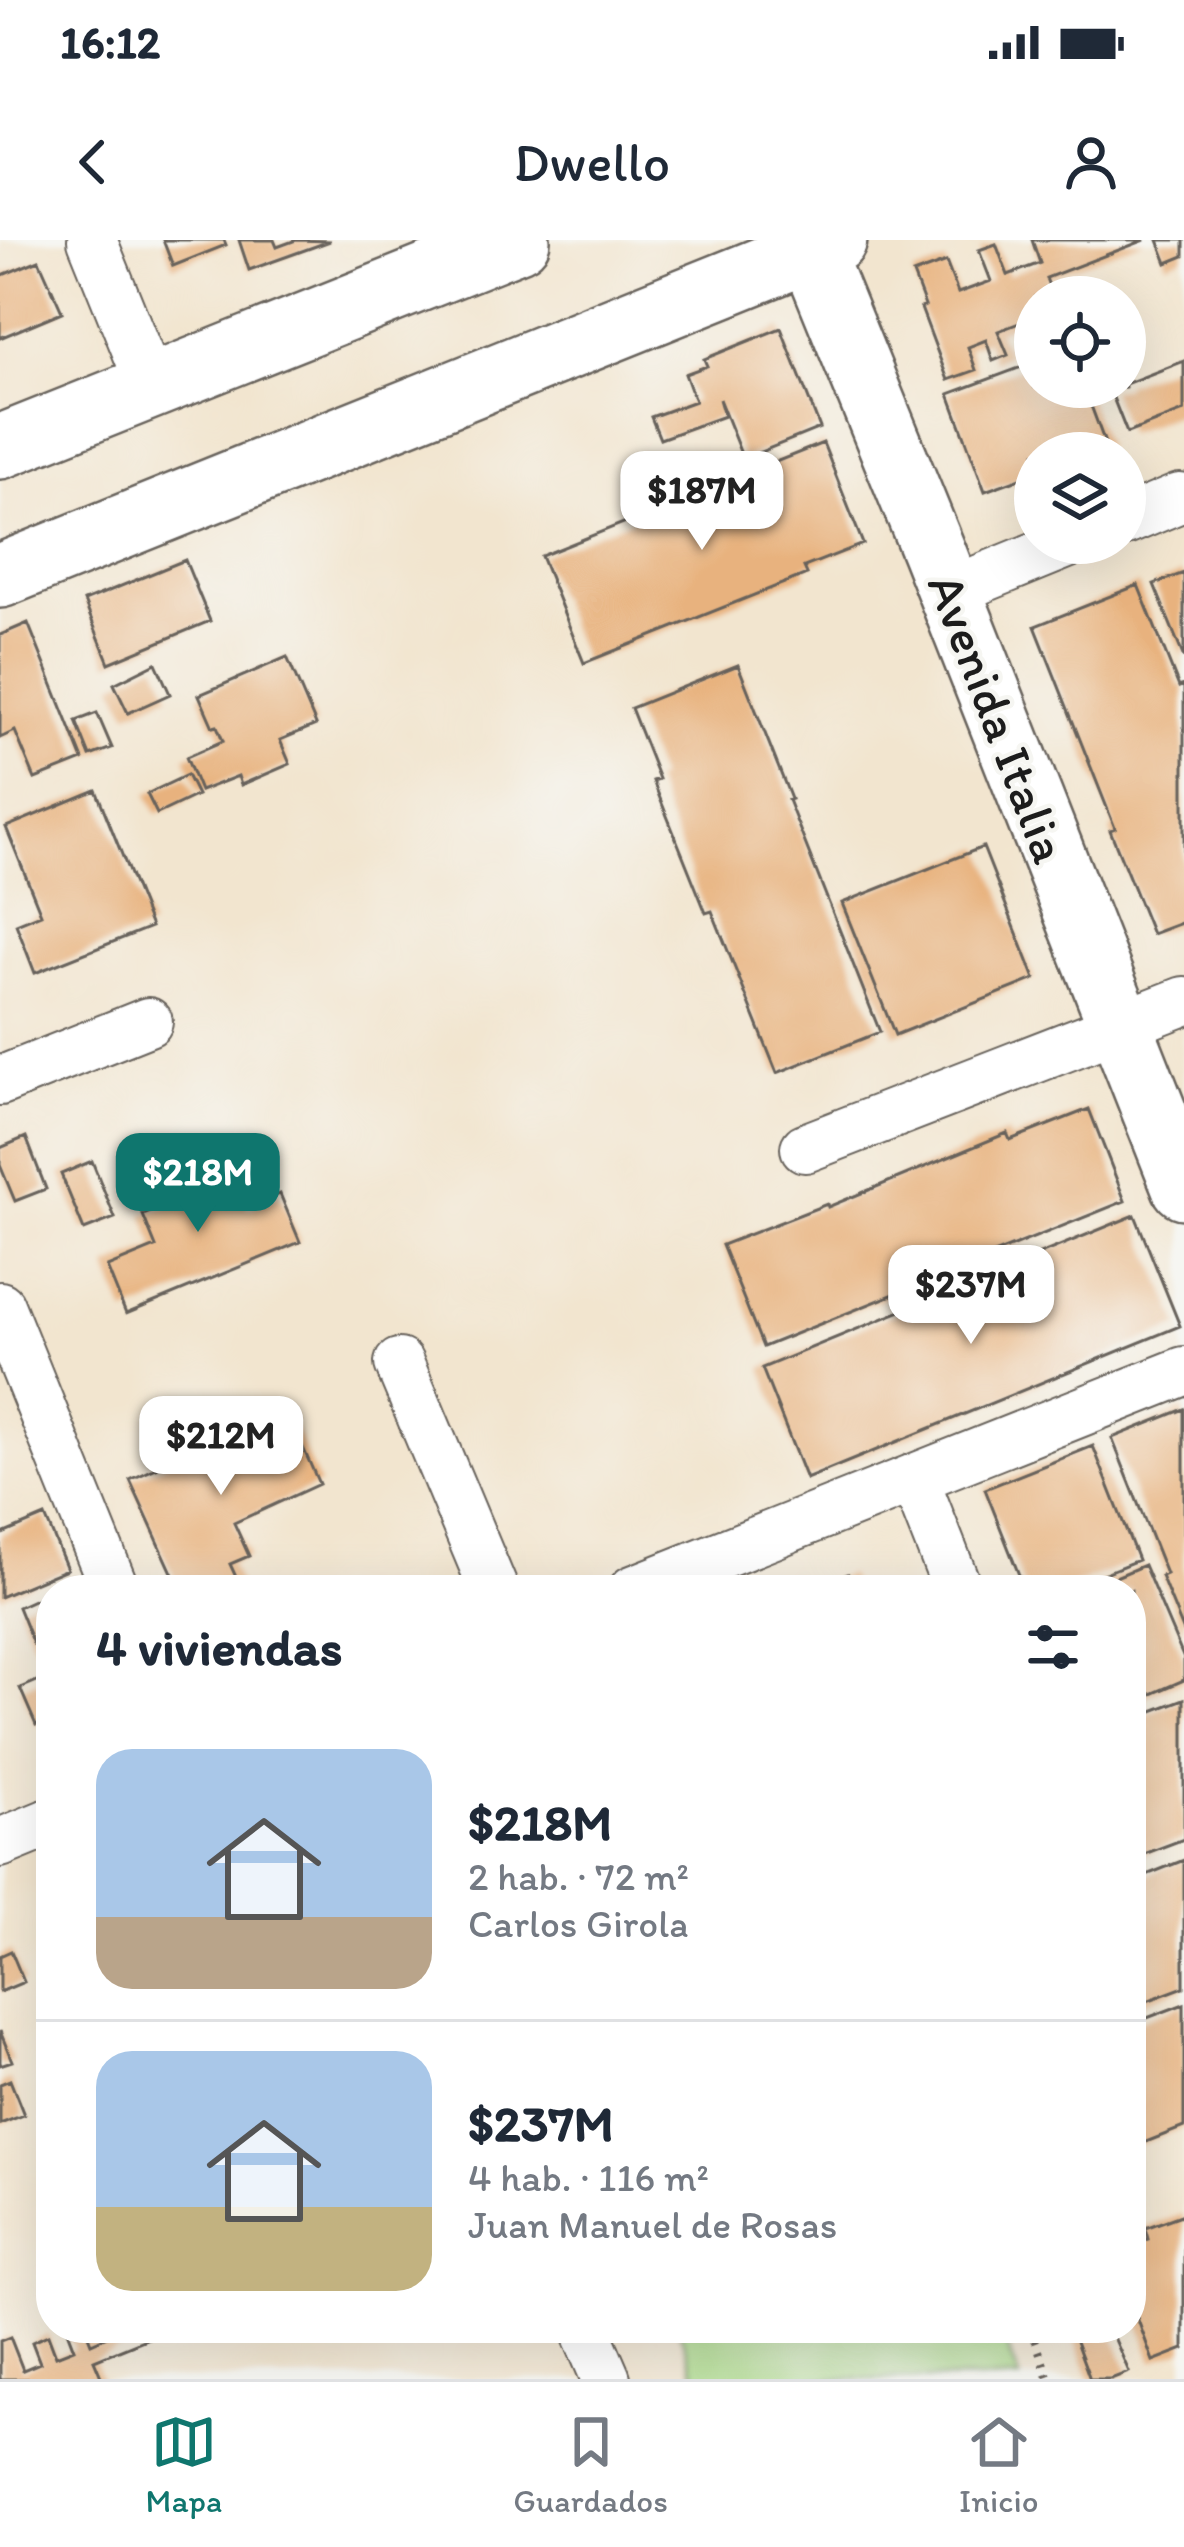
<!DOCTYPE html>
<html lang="es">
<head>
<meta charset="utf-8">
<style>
  :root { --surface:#fff; --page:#f6f6f7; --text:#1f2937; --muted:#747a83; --line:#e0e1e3; --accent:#0f766e }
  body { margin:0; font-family:Itim,sans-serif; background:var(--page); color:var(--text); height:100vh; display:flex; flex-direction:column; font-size:45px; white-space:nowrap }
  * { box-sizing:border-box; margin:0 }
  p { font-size:39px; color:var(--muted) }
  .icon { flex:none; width:66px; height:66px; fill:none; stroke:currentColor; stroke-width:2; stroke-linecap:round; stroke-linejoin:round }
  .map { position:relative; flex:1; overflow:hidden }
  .details { position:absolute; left:36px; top:1335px; width:1110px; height:768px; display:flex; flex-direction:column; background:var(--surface); border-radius:48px; box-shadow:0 12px 48px #0002 }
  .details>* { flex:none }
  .tools { position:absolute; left:1014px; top:36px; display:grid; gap:24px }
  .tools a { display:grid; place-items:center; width:132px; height:132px; border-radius:50%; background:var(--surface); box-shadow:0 12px 48px #0002; font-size:60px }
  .price { position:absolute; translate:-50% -102px; padding:0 27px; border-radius:24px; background:#fff; color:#222; font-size:39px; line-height:78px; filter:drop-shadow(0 3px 6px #0008) }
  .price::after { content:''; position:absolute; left:50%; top:72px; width:36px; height:27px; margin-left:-18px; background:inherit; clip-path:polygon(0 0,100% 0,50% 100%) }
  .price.on { background:var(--accent); color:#fff }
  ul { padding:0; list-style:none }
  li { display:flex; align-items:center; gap:36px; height:300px; padding:0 60px }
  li+li { border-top:3px solid var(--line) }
  li span { display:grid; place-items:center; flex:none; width:336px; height:240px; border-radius:36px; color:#555 }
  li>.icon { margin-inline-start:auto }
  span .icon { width:144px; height:144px; fill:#fffc; stroke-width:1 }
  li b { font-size:51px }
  h2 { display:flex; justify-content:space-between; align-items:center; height:144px; padding:0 60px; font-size:51px }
  .status { display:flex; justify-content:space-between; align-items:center; height:84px; padding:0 60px; background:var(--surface); direction:ltr }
  .status svg { height:33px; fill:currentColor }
  header { display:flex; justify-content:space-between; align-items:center; height:156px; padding:0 60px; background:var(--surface); font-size:54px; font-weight:600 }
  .tabs { display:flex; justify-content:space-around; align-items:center; height:168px; border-top:3px solid var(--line); background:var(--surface); font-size:33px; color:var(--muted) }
  .tabs a { display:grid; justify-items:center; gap:6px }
  .tabs .on { color:var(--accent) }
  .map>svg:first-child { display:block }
  .green { fill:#aada88; stroke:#637b52; stroke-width:3 }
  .building { fill:#e8b27e }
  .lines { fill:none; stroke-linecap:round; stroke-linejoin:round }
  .minor-casing { stroke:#67625b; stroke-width:52 }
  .major-casing { stroke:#67625b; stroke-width:68 }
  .path { stroke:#67625b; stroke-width:8; stroke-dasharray:3 9; stroke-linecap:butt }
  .minor { stroke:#fff; stroke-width:48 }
  .major { stroke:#fff; stroke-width:63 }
  .labels { text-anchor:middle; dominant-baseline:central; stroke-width:9; stroke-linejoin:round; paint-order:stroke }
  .street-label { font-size:51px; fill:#1c1c1c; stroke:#f6f6f2 }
</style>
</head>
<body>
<div class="status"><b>16:12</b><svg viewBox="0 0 49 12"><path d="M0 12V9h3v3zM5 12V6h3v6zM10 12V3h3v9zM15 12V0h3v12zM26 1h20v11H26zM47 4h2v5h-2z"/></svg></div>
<header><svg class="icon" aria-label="back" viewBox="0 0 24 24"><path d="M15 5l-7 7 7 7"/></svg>Dwello<svg class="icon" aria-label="person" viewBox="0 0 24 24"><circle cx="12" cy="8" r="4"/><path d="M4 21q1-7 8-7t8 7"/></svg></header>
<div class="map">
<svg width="1184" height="2139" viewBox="0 0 1184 2139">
  <rect width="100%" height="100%" fill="#f6f6f2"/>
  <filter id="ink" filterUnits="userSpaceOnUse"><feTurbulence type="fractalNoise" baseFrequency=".00833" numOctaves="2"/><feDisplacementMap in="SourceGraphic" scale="24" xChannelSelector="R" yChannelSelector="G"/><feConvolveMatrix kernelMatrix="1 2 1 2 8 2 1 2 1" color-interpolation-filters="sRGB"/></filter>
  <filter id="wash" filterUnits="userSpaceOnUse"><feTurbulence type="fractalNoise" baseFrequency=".004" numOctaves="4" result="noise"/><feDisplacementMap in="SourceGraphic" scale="48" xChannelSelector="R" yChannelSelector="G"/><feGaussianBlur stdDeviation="2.7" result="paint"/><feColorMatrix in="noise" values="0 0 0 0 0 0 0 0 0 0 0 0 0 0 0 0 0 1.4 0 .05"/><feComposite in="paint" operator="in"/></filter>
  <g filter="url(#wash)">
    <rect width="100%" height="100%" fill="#f2e5cf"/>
    <path class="green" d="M678,2088H1000L1020,2139H698Z"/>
    <g id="blocks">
      <path class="building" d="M163,0H224L226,5L173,26Z
        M239,0H274L277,7L296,0L330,1L249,30Z
        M1032,0H1145L1046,38L1053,57H1035V77L998,91L1008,115L993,121L986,100L968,107L976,130L948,140L921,68L925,66L913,34L946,22L958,53L991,41L979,10L996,4L1008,35L1040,23Z
        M1158,0H1184V16L1167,23Z
        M39,20L62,72L0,98V36Z
        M781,88L820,188L743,219L719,159L724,176L660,199L651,177L695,161L685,134L707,126L704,119Z
        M1184,121V171L1127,193L1110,150L1125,147V144Z
        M1035,122V147H1084L1106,206L1088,213H1035V233L985,251L949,154Z
        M823,203L863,304L804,327L807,334L584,423L541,316Z
        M185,320L210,381L109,423L84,361Z
        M1184,333V418L1154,344Z
        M1138,345L1179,447L1184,445V682L1152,694L1110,590L1115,588L1035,386Z
        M28,383L83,520L35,539L15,491L0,498V395Z
        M287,417L316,485L280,500L290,524L241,545L238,536L200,551L186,517L223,501L217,486L213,487L199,455Z
        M156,423L170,454L128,473L114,444Z
        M738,425L791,559L788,560L880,792L777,833L712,671L706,673L653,541L659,539L631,468Z
        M97,473L112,508L90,516L76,481Z
        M187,535L197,555L157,574L147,554Z
        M96,550L151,687L35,733L16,684L41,674L6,587Z
        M983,607L1035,739L895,795L842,663Z
        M1089,869L1125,961L763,1107L722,1005L827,964L828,967L1007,893L1010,900Z
        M26,897L46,949L15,961L0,925V908Z
        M182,905L201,951L235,937L248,968L280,954L300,1002L126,1074L107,1027L156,1007L143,975L168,965L149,918Z
        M92,921L115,978L84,990L61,934Z
        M1135,975L1180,1086L806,1239L762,1128Z
        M286,1169L319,1244L234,1283L249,1316L230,1324L242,1350H180L130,1240Z
        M1184,1169V1392L1161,1336L1166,1334L1112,1198Z
        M1093,1206L1138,1320L1063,1350H1025L985,1249Z
        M45,1276L67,1329L0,1357V1295Z
        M1144,1325L1184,1419V1440L1131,1463V1350H1085Z
        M848,1334L855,1350H809Z
        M51,1352V1396L33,1404L18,1367Z
        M51,1435V1478L36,1485L20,1448Z
        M1184,1459V1599L1131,1619V1479Z
        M1184,1620V1747L1131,1767V1641Z
        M11,1711L24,1742L0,1752V1716Z
        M1184,1764V1887L1131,1908V1784Z
        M0,1791L12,1821L0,1825Z
        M10,1840L24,1875L0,1884V1844Z
        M1184,1974V2109L1153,2121L1131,2061V2005L1148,1999L1145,1988Z
        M66,2088H85L91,2103L107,2096L104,2088H173L94,2120L102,2139H0V2101L10,2097L23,2130L40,2123L32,2102L48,2095L56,2116L74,2109Z
        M1071,2088H1110L1129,2132L1111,2139H1090Z"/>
    </g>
  </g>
  <g filter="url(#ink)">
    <use href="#blocks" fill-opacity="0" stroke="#67625b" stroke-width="3"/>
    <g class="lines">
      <defs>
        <path id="minor" d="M92,0L151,146
          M1125,281L1180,258
          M949,352L1069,303
          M0,841L148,782
          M805,908L1184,761
          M0,1066L115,1350
          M399,1123L494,1350
          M914,1238L958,1350
          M633,1350L1184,1131
          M0,1603L51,1582
          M584,2088L606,2139"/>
        <path id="major" d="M807,0L933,310L1184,947
          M0,207L518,0
          M0,336L835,0"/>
      </defs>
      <use href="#minor" class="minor-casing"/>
      <use href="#major" class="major-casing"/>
      <path class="path" d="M1031,2088L1049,2139"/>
      <use href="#minor" class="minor"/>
      <use href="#major" class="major"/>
    </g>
  </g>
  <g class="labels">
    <g class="street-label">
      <text transform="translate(998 478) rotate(69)">Avenida Italia</text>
    </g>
  </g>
</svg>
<div class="tools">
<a><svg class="icon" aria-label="locate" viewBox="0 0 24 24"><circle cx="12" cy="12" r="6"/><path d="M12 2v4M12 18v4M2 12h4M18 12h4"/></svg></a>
<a><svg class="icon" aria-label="layers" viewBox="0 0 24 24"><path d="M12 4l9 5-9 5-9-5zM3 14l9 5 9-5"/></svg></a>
</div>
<b class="price" style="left:702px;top:313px">$187M</b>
<b class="price on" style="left:198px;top:995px">$218M</b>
<b class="price" style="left:971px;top:1107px">$237M</b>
<b class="price" style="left:221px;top:1258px">$212M</b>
<section class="details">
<h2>4 viviendas<svg class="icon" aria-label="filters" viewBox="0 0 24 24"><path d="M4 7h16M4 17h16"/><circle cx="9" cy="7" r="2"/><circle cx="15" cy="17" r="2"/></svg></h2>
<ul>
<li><span style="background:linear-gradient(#a9c7e8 70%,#b9a48a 0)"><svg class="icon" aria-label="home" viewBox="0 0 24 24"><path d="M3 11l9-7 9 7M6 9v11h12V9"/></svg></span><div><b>$218M</b><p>2 hab. · 72 m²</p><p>Carlos Girola</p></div></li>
<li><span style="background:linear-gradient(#a9c7e8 65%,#c2b280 0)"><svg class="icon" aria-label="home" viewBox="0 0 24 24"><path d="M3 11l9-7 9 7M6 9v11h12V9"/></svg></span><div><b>$237M</b><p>4 hab. · 116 m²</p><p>Juan Manuel de Rosas</p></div></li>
</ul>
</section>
</div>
<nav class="tabs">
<a class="on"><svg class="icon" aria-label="map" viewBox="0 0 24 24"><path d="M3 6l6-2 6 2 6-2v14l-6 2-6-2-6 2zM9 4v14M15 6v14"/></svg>Mapa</a>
<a><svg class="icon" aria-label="saved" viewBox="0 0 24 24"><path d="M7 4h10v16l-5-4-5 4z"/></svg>Guardados</a>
<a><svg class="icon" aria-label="home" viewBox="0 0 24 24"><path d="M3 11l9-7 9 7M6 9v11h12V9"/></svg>Inicio</a>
</nav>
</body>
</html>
